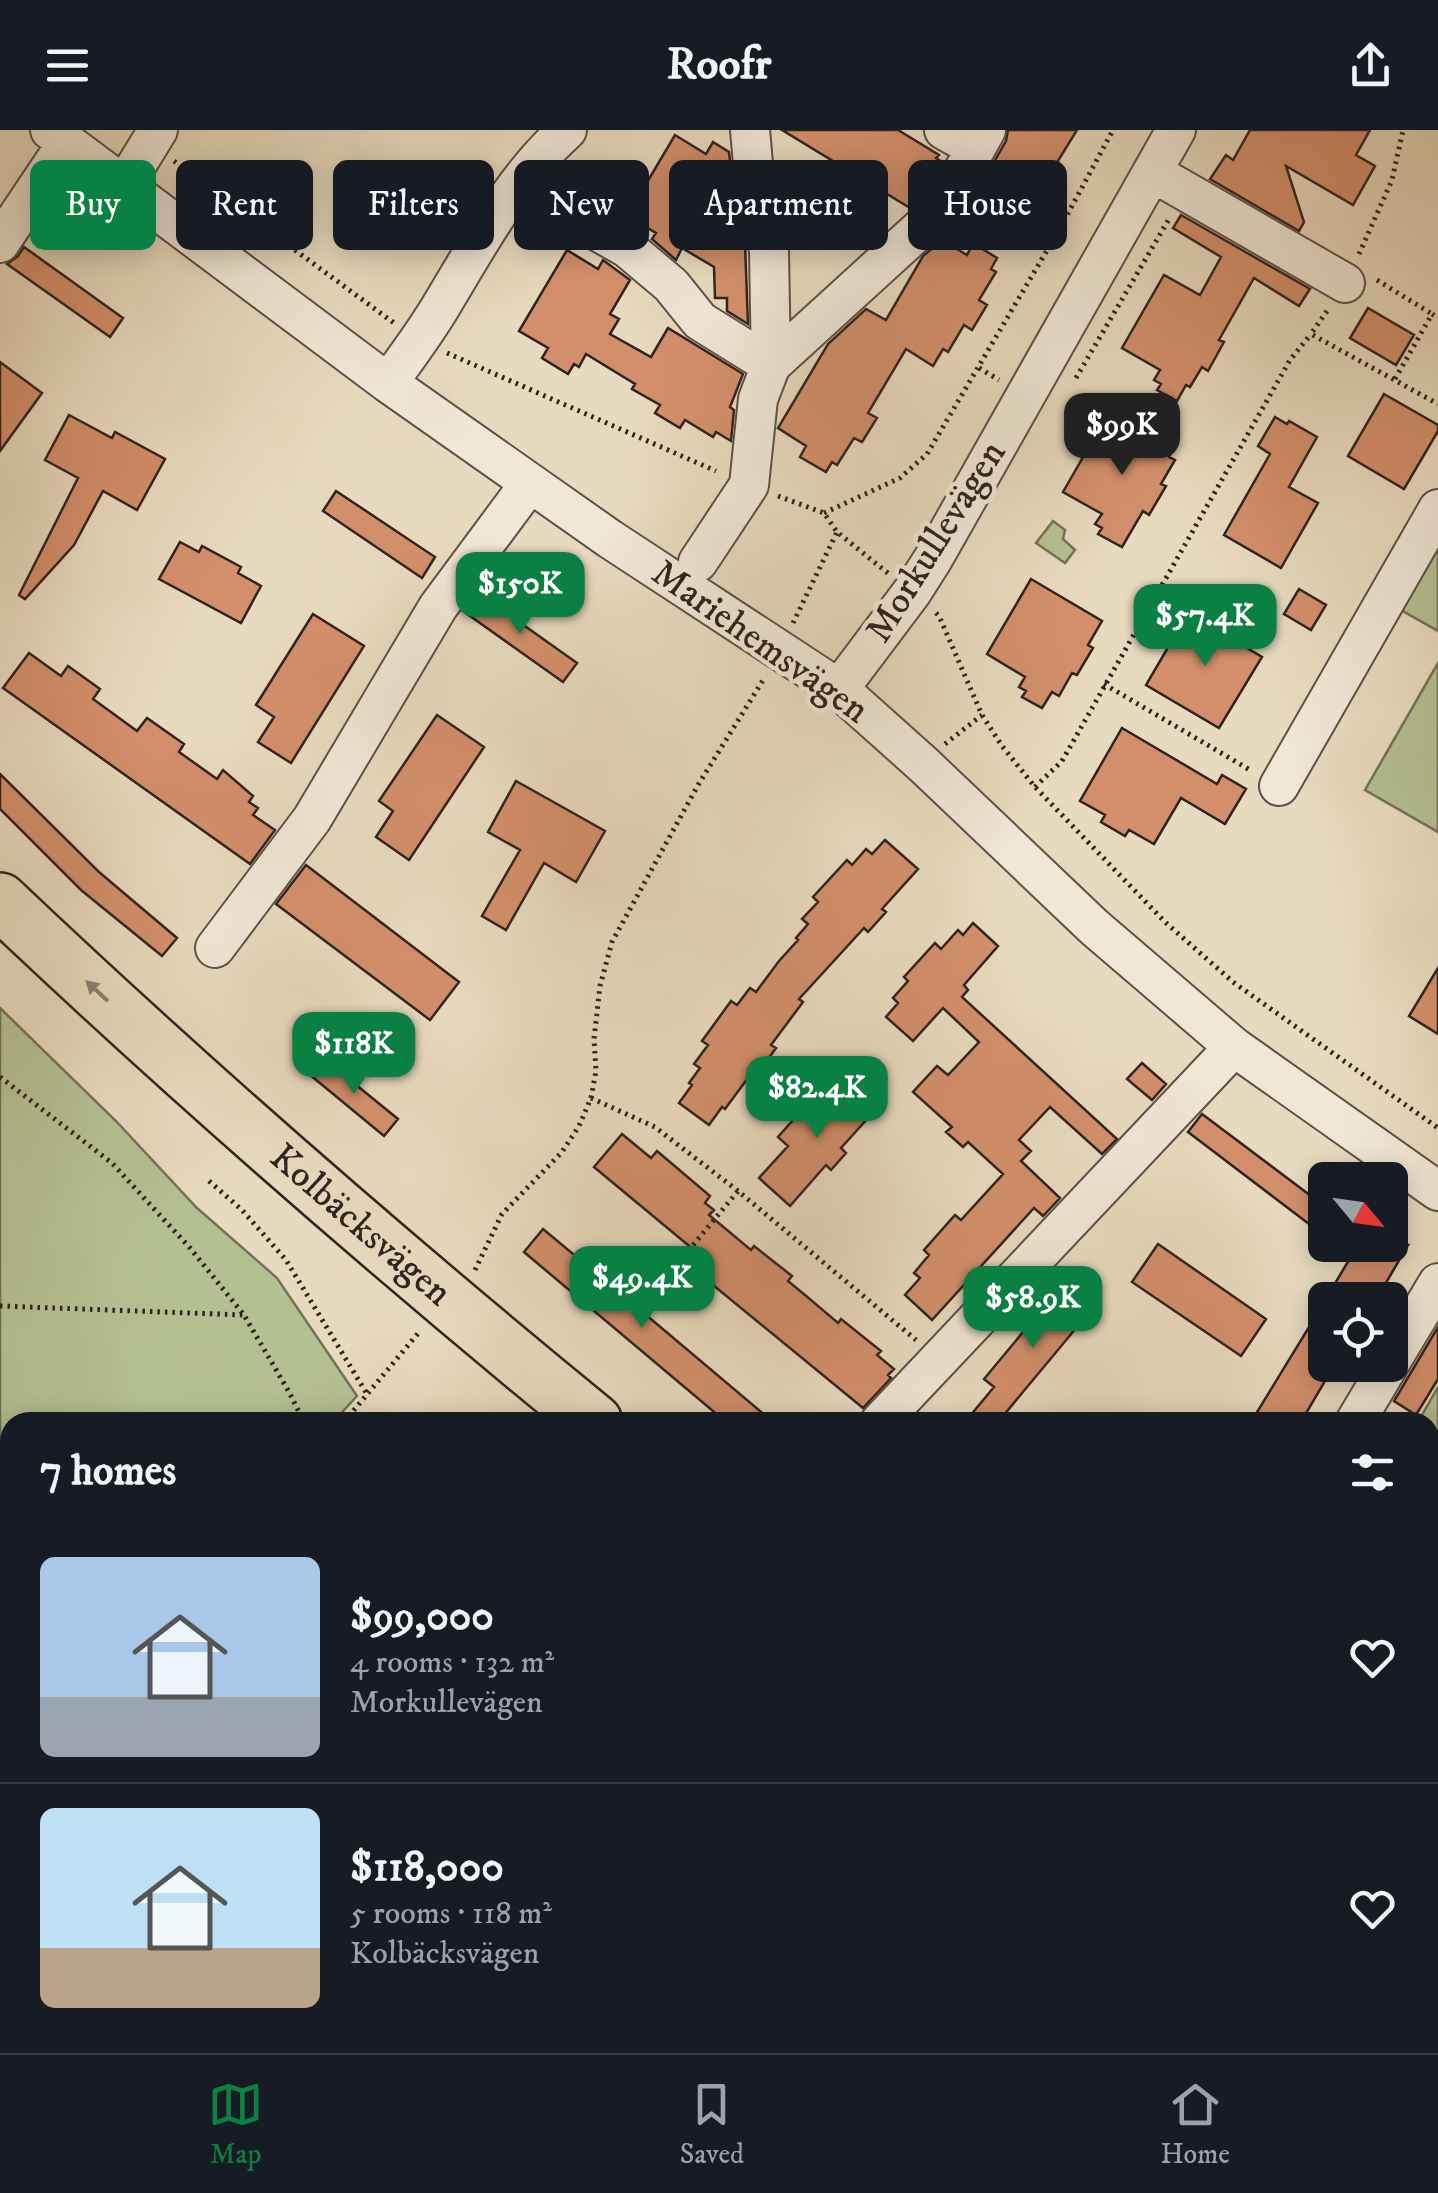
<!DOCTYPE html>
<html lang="en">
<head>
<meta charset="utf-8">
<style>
  :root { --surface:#171b24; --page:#242831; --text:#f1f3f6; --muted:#9ea1a6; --line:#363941; --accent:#0b8043 }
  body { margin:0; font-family:"IM FELL DW Pica",serif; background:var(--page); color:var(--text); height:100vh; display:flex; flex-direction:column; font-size:38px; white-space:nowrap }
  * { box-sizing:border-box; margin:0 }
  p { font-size:32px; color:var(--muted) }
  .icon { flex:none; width:55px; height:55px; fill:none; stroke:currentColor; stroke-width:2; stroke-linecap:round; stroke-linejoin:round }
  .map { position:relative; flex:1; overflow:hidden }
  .side { position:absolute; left:0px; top:1282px; width:1440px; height:642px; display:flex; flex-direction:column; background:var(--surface); border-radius:30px 30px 0 0; box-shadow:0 5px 25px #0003 }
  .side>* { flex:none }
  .hud { position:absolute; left:30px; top:30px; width:1380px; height:90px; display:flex; gap:20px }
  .needle { width:65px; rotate:119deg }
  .tools { position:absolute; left:1308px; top:1032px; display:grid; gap:20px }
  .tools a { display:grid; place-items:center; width:100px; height:100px; border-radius:15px; background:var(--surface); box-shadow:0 5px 25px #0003; font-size:50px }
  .price { position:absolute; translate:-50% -85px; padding:0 22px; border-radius:20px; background:var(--accent); color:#fff; font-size:32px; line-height:65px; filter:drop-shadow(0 2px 5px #0008) }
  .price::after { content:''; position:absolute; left:50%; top:60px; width:30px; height:22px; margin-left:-15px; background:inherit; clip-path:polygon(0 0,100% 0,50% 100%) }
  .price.current { background:#222; color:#fff }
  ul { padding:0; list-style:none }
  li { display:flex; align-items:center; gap:30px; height:250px; padding:0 40px }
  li+li { border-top:2px solid var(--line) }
  li span { display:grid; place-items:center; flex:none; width:280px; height:200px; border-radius:15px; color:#555 }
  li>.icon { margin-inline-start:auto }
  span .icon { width:120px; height:120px; fill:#fffc; stroke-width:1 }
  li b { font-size:42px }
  h2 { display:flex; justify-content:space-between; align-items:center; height:120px; padding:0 40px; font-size:42px }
  .tag { padding:0 35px; border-radius:15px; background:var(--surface); box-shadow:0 5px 25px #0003; font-size:35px; line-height:90px }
  .tag.current { background:var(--accent); color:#fff }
  header { display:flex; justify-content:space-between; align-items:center; height:130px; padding:0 40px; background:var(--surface); font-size:45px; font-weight:700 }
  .tabs { display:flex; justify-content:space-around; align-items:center; height:140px; border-top:2px solid var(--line); background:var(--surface); font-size:28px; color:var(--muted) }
  .tabs a { display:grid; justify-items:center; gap:5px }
  .tabs .current { color:var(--accent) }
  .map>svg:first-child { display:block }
  .green { fill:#b5c092; stroke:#727258; stroke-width:2.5 }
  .building { fill:#d38f6b; stroke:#30231f; stroke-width:2.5 }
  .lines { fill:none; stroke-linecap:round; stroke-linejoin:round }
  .minor-casing { stroke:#5e5147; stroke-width:42 }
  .highway-casing { stroke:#30231f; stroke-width:60 }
  .path { stroke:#30231f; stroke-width:5; stroke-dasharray:2.5 5; stroke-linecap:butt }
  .minor { stroke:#f0e7d5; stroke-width:38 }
  .highway { stroke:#e8dabe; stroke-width:55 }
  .oneway { fill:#8c7e6e }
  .labels { text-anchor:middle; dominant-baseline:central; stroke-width:9; stroke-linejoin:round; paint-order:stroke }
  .street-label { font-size:38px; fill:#30231f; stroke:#f0e7d5 }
</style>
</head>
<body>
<header><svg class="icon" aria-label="menu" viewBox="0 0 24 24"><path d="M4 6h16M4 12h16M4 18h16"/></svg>Roofr<svg class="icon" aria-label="share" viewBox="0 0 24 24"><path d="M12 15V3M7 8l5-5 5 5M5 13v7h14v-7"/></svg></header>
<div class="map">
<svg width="1438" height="1923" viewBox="0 0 1438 1923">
  <rect width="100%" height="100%" fill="#e8dabe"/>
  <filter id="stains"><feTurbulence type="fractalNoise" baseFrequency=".002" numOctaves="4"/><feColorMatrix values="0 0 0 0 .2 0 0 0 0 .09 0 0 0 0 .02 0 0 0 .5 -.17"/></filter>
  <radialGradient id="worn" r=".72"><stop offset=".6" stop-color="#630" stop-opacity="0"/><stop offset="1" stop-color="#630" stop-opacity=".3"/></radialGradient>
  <path class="green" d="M1438,379V501L1385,471Z
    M1053,391L1065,400L1063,409L1075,420L1065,433L1036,413Z
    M1438,533V702L1365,660Z
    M0,878L116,991L197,1078L277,1148L357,1266L333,1292H10V1388L0,1403Z
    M1438,1257V1923L1428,1915L1430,1292H1418Z
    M0,1893L10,1899V1915H257L255,1923H0Z
    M260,1915H523L535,1923H270Z
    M605,1915H1216L1229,1923H619Z"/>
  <path class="building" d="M782,0H898L939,25L936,28L942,32L924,65L910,78Z
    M1008,0H1077L1045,52L1042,50L1035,63L991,37L1006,11Z
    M1250,0H1370L1356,25L1375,36L1353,75L1286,36L1304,92L1299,101L1210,49L1226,25L1233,30Z
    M675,5L706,24L713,12L729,22L732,47L718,69L727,74L702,116L745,114L748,194L727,181V168H715L714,137L682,118L676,130L652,109L656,103L627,86Z
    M1181,85L1310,159L1299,176L1254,148L1219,210L1224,212L1208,241L1202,237L1190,257L1186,255L1177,271L1157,260L1161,254L1154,250L1160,240L1122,218L1164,145L1200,165L1221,127L1173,98Z
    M942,110L967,125L973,113L997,128L991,139L996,142L979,170L987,175L972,200L964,195L948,222L943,219L933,236L906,219L868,283L877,288L862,312L854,308L837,335L832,332L826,342L800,327L806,316L778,298L828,214L866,179L886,190L923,126Z
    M24,117L123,188L110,207L7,134L18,126Z
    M567,120L598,139L603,130L630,150L610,184L619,189L610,204L651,227L668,198L743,244L730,277L734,280L731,311L716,302L713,307L685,290L680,298L655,283L660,275L632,259L635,254L586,224L579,237L574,234L568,244L542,228L548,218L519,201Z
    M1368,178L1414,205L1396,235L1350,208Z
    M0,232L42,263L0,321Z
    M1384,264L1438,295V301L1404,359L1348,326Z
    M69,285L112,308L115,302L165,329L137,380L103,361L74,415L25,469L19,465L78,348L45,330Z
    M1275,287L1287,294L1289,291L1317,307L1289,357L1318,373L1281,438L1224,405L1270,324L1258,316Z
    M1105,289L1142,310L1149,297L1177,313L1169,327L1175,330L1161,354L1166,356L1149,385L1143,381L1122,417L1098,404L1102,398L1095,394L1102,384L1063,362Z
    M336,361L435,427L422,448L323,381Z
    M180,412L199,422L202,416L241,437L238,443L261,456L241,493L159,449Z
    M1031,449L1102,491L1088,515L1093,518L1077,545L1072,543L1059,566L1052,562L1042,578L1022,567L1026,561L1019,557L1025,547L987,524Z
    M1299,459L1326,475L1311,500L1284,484Z
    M477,462L577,533L563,552L463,481Z
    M1188,483L1213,497L1217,491L1241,505L1237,512L1262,527L1219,598L1146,555Z
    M313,484L364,516L291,633L258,612L274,587L256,575Z
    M29,523L61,546L68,536L100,559L93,569L137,601L147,588L184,614L179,622L217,649L223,640L253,666L249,672L258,678L253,685L275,700L250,734L3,558Z
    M437,585L484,617L409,730L376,707L393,681L379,671Z
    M1122,598L1217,654L1222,645L1246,659L1225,694L1181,668L1154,714L1129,700L1125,706L1101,692L1105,685L1080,671Z
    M0,644L99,742L177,808L162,826L81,760L0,679Z
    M516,651L605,701L576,752L544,733L506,800L482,786L520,720L488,702Z
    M885,710L918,739L882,779L886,782L868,802L864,798L799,869L803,872L771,915L776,918L760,940L756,937L725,979L722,977L709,995L679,973L692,955L689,953L700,938L694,934L708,915L702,911L731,871L737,875L750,858L756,862L779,831L798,810L796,808L808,794L802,789L818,772L813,767L847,730L852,735L866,719L872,724Z
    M306,735L459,852L430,890L276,774Z
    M973,793L998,816L964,855L968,860L962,867L1117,1009L1102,1024L1050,977L1019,1010L1031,1021L1021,1031L1060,1068L1043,1086L1034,1078L932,1190L905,1165L920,1148L914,1143L929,1125L924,1120L955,1085L961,1090L1003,1044L968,1012L963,1017L946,1002L952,997L913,962L937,936L948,945L979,912L943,878L913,911L886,887L898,873L893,868L908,851L904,847L935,813L941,819L958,800L963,805Z
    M1438,838V904L1409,886Z
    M323,928L398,989L384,1006L309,944Z
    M1142,933L1166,954L1152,970L1127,949Z
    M847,950L878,977L841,1018L846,1023L831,1040L826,1035L790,1076L759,1048L788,1016L778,1007L810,971L820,980Z
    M1202,984L1323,1075L1309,1094L1188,1002Z
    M622,1004L651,1028L657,1021L710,1066L705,1073L714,1080L709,1085L751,1120L754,1116L792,1146L788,1151L805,1165L838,1193L841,1189L881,1221L877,1225L894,1239L888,1245L891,1248L863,1278L691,1137L700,1125L594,1037Z
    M543,1099L626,1168L773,1292H726L524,1122Z
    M1158,1114L1266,1189L1241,1226L1132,1152Z
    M1358,1115H1408L1376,1170H1325Z
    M1068,1148L1097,1173L998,1292H965L994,1257L984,1249Z
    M1325,1171V1251L1301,1292H1251Z
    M1438,1197V1249L1416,1285L1394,1271Z"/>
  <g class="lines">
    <defs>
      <path id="minor" d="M50,0L388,253L610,409L839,559L925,636L1094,797L1234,917L1438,1061
        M944,0L976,18
        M1152,42L1345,153
        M518,56L627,118L671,155L700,191L771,235L942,79L986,0
        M123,57L158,0
        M0,113L67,13
        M388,253C406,228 425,203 441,176C478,115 513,48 567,0
        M698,432L749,355L758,269L771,235L769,121L754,45L750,0
        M839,559L912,462L933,429L1176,0
        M1279,656L1438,379
        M215,818L312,689L438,477L530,353
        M1390,1233L1438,1153
        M880,1292L1234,917
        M1355,1292L1389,1235
        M420,1915L433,1923
        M282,1923V1915"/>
      <g id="highway">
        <path id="s1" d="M0,771C191,952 390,1125 594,1292"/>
        <path d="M1302,1915L1312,1923"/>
        <path d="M1357,1915L1367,1923"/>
      </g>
    </defs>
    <use href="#minor" class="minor-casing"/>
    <use href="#highway" class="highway-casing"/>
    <path class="path" d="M174,31L394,193
      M1359,124L1392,50L1403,0
      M1377,150L1432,184
      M1327,181L1311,204L1438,274
      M447,223L716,341
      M979,238L999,250
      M1076,248L1169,89
      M1395,249L1432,184L1438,188
      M778,366L824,383L837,402L889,444
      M824,383L900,348L927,324L1059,100L1113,0
      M936,483L939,486L982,585L1002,616L1035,657L1165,792L1233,852L1438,998
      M793,493L837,402
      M1104,554L1250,640
      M945,614L982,585
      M1035,657L1062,631L1290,230L1311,204
      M0,947L112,1033L190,1118L244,1185L289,1262L304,1292
      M591,968L655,997L738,1061L916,1210
      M209,1051L242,1080L286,1130L367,1264
      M475,1140L502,1084L562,1022L579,996L591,968L596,941L594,909L600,856L612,812L698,655L765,547
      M650,1167L738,1061
      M0,1176L244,1185
      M344,1292L420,1201
      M0,1444L10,1434
      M0,1556L10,1562
      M0,1771L10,1755
      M0,1799L10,1805
      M184,1915L197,1923
      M560,1915L567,1923
      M152,1923L155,1915"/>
    <use href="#minor" class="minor"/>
    <use href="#highway" class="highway"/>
  </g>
  <defs><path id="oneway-solid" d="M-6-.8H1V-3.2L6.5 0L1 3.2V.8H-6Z" transform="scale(2.5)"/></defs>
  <use class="oneway" href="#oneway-solid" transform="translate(97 861) rotate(-137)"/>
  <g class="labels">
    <g class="street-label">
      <text transform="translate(936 412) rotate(-58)">Morkullevägen</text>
      <text transform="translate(760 512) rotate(35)">Mariehemsvägen</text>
      <text stroke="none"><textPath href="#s1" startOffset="485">Kolbäcksvägen</textPath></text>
    </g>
  </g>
  <rect width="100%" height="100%" filter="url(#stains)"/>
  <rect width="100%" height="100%" fill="url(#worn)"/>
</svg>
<div class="tools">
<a><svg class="needle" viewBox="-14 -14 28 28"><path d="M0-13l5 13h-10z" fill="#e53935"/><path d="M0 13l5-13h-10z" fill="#9ea1a6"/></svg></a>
<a><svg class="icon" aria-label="locate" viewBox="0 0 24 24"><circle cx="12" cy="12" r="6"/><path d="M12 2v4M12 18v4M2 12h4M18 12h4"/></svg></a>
</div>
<b class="price current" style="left:1122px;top:348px">$99K</b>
<b class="price" style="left:520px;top:507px">$150K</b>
<b class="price" style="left:1205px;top:539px">$57.4K</b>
<b class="price" style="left:354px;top:967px">$118K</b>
<b class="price" style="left:817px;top:1011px">$82.4K</b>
<b class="price" style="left:642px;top:1201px">$49.4K</b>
<b class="price" style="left:1033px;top:1221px">$58.9K</b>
<div class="hud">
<a class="tag current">Buy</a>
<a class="tag">Rent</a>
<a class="tag">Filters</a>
<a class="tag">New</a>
<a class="tag">Apartment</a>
<a class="tag">House</a>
</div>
<section class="side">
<h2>7 homes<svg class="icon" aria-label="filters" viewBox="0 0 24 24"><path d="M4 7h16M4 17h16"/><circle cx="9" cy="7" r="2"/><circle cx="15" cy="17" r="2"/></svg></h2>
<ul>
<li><span style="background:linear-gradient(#a9c7e8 70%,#9aa5b1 0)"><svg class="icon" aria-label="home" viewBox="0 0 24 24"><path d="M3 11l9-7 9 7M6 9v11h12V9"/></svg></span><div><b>$99,000</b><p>4 rooms · 132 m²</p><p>Morkullevägen</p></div><svg class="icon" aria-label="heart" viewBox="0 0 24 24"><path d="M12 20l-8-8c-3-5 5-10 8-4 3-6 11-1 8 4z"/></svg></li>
<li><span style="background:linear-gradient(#bfe0f5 70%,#b9a48a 0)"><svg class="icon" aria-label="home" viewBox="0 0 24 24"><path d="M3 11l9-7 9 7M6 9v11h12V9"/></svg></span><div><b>$118,000</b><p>5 rooms · 118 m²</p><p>Kolbäcksvägen</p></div><svg class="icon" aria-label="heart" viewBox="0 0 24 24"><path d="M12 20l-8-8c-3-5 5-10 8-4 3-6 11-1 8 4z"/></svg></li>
</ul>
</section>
</div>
<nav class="tabs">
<a class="current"><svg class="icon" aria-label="map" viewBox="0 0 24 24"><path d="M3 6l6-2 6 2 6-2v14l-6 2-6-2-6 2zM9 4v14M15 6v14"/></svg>Map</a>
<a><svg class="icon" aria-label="saved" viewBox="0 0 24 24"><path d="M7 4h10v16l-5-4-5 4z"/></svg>Saved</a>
<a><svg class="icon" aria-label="home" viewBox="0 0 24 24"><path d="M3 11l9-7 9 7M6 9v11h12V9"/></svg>Home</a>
</nav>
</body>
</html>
